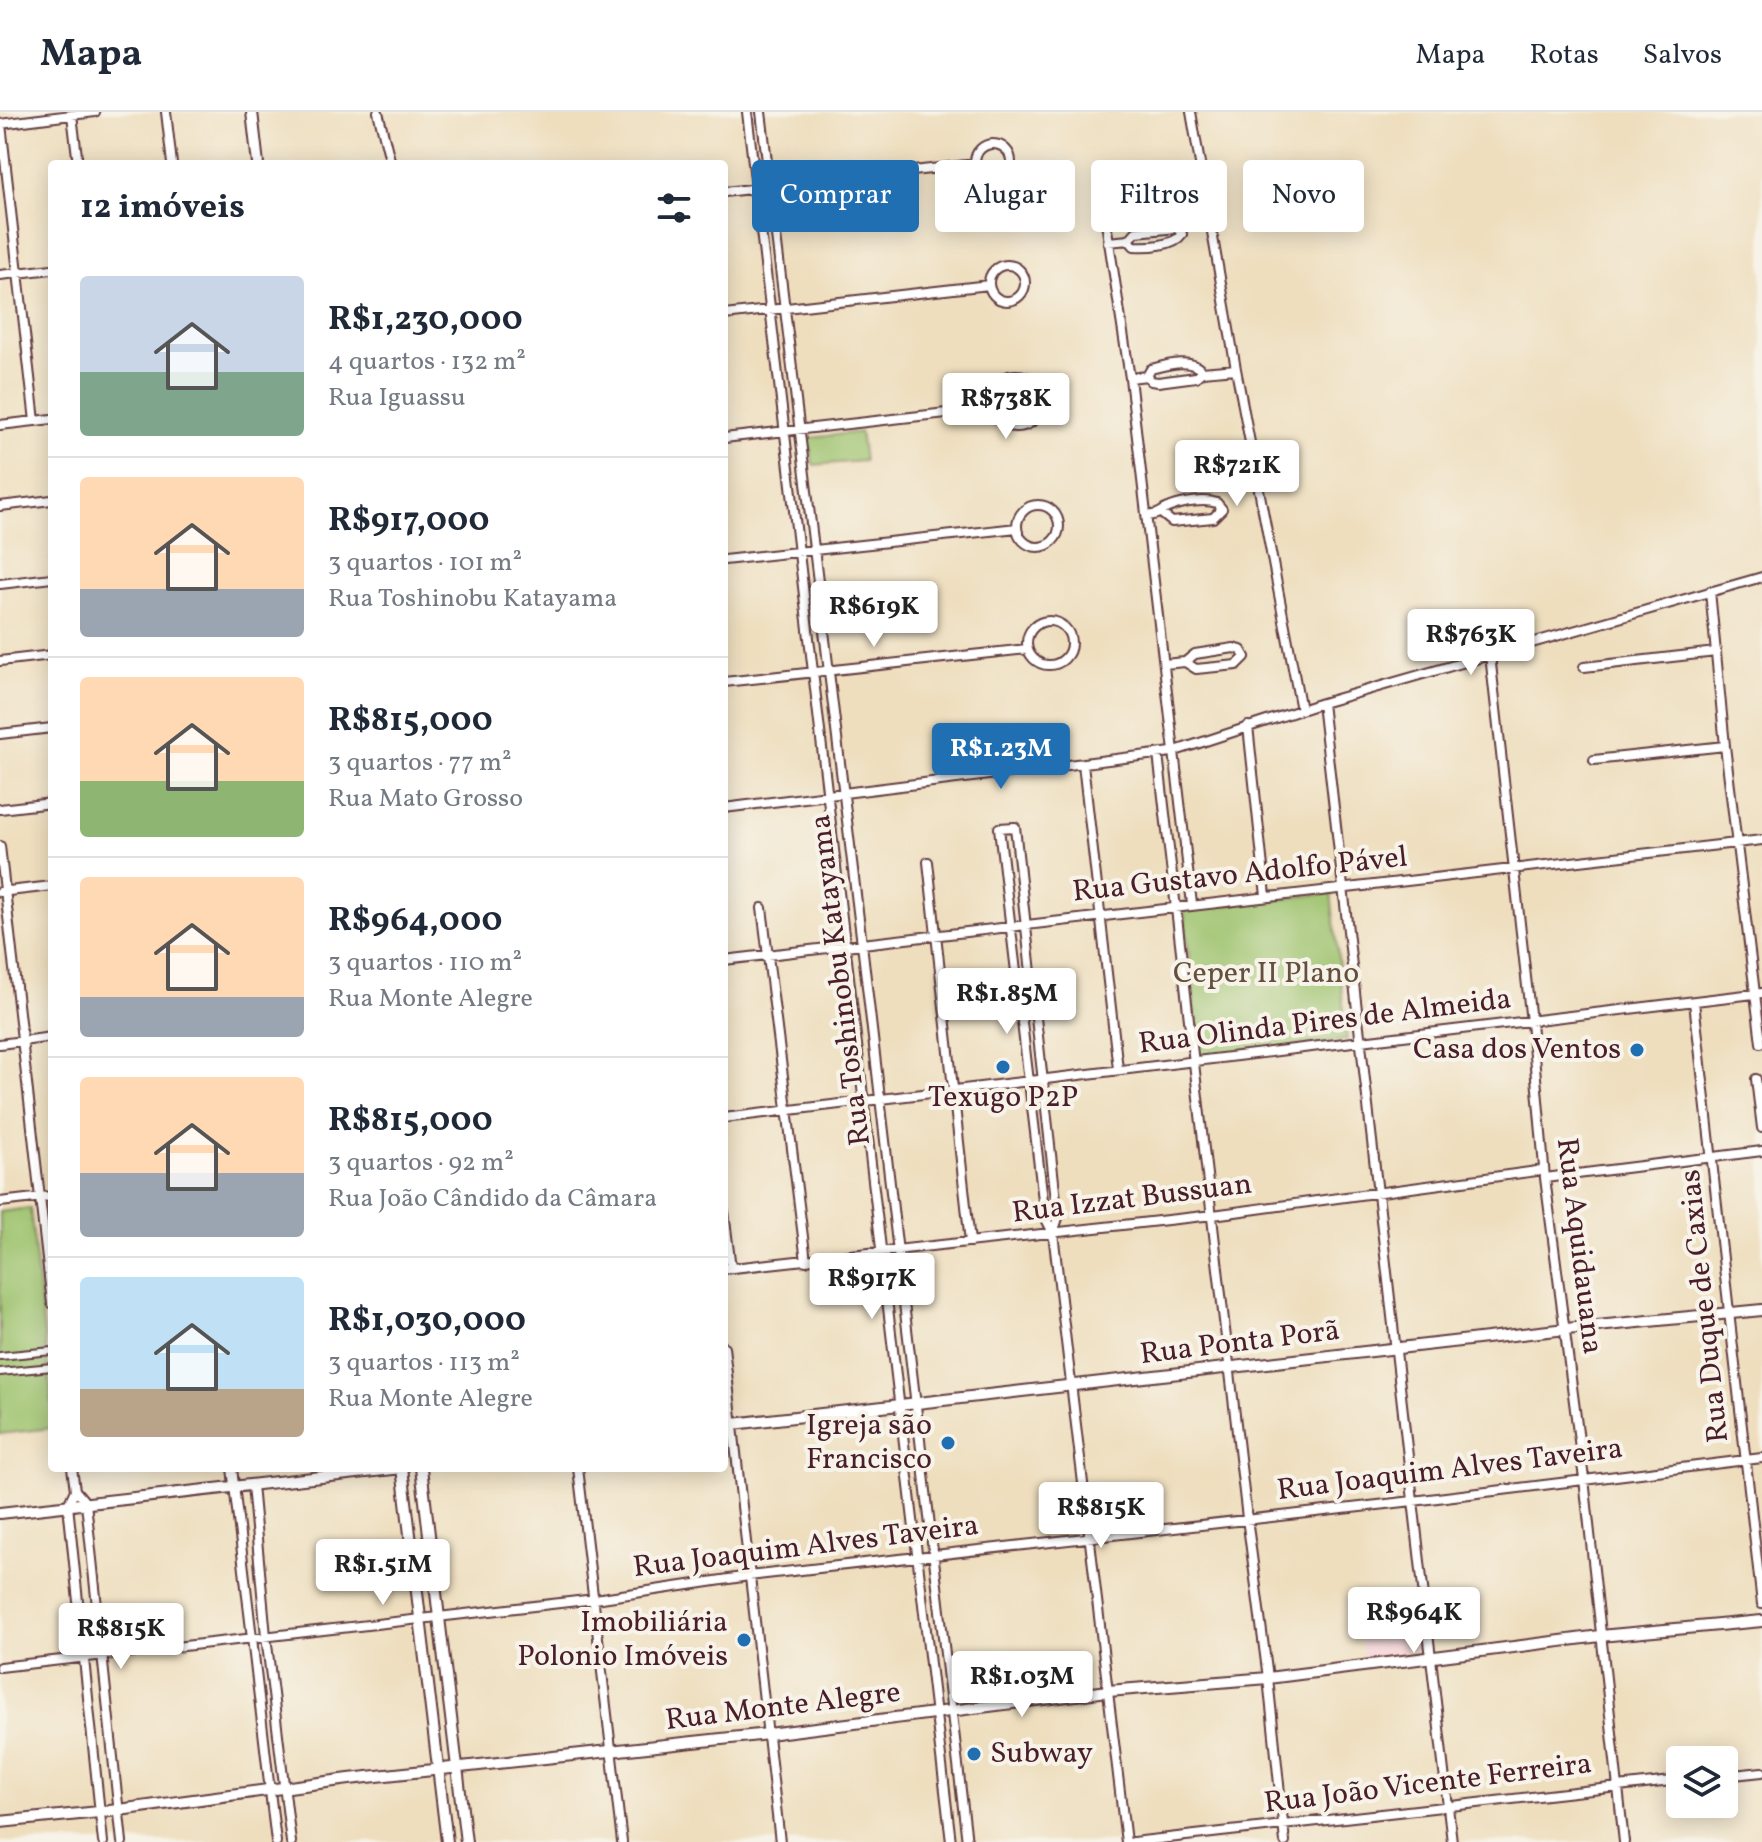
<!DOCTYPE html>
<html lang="pt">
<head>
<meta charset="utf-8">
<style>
  :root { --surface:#fff; --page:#f6f6f7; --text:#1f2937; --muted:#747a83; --line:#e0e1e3; --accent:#1f6fb2 }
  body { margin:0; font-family:Vollkorn,serif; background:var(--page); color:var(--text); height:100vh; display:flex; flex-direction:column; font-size:30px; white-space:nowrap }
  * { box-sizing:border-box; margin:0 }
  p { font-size:26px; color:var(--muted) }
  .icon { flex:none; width:44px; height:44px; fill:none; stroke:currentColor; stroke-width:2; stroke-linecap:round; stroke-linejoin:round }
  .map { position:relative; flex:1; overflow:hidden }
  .side { position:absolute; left:48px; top:48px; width:680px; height:1312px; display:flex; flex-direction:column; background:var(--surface); border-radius:8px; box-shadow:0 4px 20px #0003 }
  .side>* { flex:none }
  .guide { position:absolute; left:752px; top:48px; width:760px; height:72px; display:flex; gap:16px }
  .tools { position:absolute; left:1666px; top:1634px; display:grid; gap:16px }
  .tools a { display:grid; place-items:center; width:72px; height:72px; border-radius:8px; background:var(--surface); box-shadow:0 4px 20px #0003; font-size:40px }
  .price { position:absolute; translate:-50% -68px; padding:0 18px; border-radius:8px; background:#fff; color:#222; font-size:26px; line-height:52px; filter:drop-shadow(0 2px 4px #0008) }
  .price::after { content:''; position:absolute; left:50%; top:48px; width:24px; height:18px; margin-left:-12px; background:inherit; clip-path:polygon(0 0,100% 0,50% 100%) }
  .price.active { background:var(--accent); color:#fff }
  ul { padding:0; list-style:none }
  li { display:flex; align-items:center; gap:24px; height:200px; padding:0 32px }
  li+li { border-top:2px solid var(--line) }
  li span { display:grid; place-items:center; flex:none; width:224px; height:160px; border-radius:8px; color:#555 }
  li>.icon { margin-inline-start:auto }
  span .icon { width:96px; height:96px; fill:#fffc; stroke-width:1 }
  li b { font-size:34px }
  h2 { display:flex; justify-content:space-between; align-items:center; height:96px; padding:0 32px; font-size:34px }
  .pill { padding:0 28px; border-radius:8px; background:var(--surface); box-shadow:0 4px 20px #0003; font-size:28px; line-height:72px }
  .pill.active { background:var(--accent); color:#fff }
  header { display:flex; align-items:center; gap:48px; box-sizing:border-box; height:112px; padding:0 40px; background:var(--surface); border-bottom:2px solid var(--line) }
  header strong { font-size:38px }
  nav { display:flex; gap:44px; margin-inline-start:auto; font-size:28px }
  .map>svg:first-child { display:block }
  .built { fill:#f6cfd7 }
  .green { fill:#9ec36e; stroke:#74714c; stroke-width:2 }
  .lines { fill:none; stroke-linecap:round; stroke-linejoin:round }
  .pedestrian-casing { stroke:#633c41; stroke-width:10 }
  .minor-casing { stroke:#633c41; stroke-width:12 }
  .tertiary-casing { stroke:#633c41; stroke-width:14 }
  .pedestrian { stroke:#fff; stroke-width:6 }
  .minor { stroke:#fff; stroke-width:8 }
  .tertiary { stroke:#fff; stroke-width:10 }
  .poi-dot { fill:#1f6fb2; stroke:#f7f3e8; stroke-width:3 }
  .labels { text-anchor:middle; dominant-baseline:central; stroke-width:8; stroke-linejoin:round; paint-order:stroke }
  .street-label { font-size:30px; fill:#4a1f2b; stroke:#f7f3e8 }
  .park-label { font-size:30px; fill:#63503f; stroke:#f7f3e8 }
  .poi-label { font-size:30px; fill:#4a1f2b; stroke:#f7f3e8; text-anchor:end }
</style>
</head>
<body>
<header>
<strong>Mapa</strong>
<nav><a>Mapa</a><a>Rotas</a><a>Salvos</a></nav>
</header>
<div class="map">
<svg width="1762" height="1730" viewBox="0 0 1762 1730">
  <rect width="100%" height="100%" fill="#f7f3e8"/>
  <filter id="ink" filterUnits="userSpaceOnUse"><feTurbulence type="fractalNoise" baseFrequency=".0125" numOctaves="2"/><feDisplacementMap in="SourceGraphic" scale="16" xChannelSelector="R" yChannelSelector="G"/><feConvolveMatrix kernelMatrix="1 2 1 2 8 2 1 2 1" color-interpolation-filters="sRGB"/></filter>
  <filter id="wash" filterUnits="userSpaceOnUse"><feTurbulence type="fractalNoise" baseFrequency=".006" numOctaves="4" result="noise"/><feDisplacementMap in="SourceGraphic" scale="32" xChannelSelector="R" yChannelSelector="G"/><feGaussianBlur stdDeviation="1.8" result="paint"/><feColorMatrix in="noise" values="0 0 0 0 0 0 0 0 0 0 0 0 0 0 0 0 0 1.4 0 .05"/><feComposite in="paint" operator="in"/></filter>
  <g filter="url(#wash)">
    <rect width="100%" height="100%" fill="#eedebe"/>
    <path class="built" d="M1419,1488L1426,1537L1363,1545L1357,1496Z"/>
    <path class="green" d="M860,320L864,349L813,353L809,326Z
      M1331,781L1347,928L1199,944L1184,798Z
      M30,1096L52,1292V1316L0,1322V1100Z"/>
  </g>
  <g filter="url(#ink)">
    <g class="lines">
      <defs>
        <path id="pedestrian" d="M0,1244L52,1239
          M0,1260L52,1255"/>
        <path id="minor" d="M166,0L172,52
          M378,0L391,52
          M747,0L951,1730
          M761,0L862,832L967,1730
          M1191,0L1236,257L1301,598
          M72,3L78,52
          M0,12L95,0
          M1,12L35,309
          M975 50a18 18 0 1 1 36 0a18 18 0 1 1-36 0Z
          M724,80L976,52
          M1102,85L1130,266L1192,792
          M1108,130L1129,128L1134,134C1148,135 1174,134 1182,122L1177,116L1136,120L1129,128
          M989 171a18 18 0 1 1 36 0a18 18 0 1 1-36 0Z
          M0,163L52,157
          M724,203L989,173
          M990 289a26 26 0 1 1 52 0a26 26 0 1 1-52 0Z
          M1147,264L1151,257C1166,253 1193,245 1202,260
          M1130,266L1147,264L1151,269L1158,270L1196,265L1202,260L1236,257
          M0,313L52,307
          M724,326L991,296
          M1017 414a21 21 0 1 1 42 0a21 21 0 1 1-42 0Z
          M0,394L52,388
          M1147,404C1165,402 1158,399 1171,395C1183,390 1205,387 1217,391L1222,397L1213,406L1172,410L1162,402
          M724,448L1017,416
          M0,472L52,466
          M1710,479L1725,634L1761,931
          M1027 531a22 22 0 1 1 44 0a22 22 0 1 1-44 0Z
          M1490,543L1531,910L1545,1066L1584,1367L1624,1730
          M0,549L52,543
          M1164,552L1185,550L1195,542L1234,536L1241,538L1245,545L1237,553L1196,557L1185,550
          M1584,555L1716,540
          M724,570L1027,537
          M1322,591L1452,1730
          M1248,614L1266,784
          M0,622L52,616
          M1158,642L1247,1406L1268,1566L1285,1730
          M1594,648L1725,634
          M1083,652L1118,957
          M724,696L1172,640L1322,591L1762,465
          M0,697L52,691
          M0,734L52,1191
          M928,750L970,1130
          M0,780L52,774
          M762,796L806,1149
          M724,848L1762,728
          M1694,890L1762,1492
          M0,932L52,925
          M1756,967L1762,1016
          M724,1006C1070,962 1416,924 1762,881
          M1545,1066L1762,1039
          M0,1090L52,1084
          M724,1100L731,1156
          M1053,1121L1058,1106L1015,715L999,716L1045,1105L1053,1121L1126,1730
          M724,1157L1213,1103L1544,1058
          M724,1235L780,1730
          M72,1356L75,1378L68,1393L103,1730
          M232,1356L276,1730
          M578,1356L622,1730
          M252,1373L266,1524L291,1730
          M75,1378L86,1391L122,1730
          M0,1555L595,1487L749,1464L1413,1389L1762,1346
          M1724,1664L1762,1660
          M1133,1730L1680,1668"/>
        <path id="tertiary" d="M252,0L258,52
          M724,1313L1566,1217L1762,1198
          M402,1356L447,1730
          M421,1356L466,1730
          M0,1401L402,1356
          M0,1710L119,1698L349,1667L768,1622L1108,1579L1268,1566L1600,1524L1762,1509"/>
      </defs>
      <use href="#pedestrian" class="pedestrian-casing"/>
      <use href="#minor" class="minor-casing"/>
      <use href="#tertiary" class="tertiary-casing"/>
      <use href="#pedestrian" class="pedestrian"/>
      <use href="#minor" class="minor"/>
      <use href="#tertiary" class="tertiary"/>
    </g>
  </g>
  <g class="poi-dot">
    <circle cx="1637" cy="938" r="8"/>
    <circle cx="1003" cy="955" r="8"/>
    <circle cx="948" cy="1331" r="8"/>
    <circle cx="744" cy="1528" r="8"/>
    <circle cx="974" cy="1642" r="8"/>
  </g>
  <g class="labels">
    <g class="street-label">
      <text transform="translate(1240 763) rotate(-6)">Rua Gustavo Adolfo Pável</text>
      <text transform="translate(841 868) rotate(-97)">Rua Toshinobu Katayama</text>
      <text transform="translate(1325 910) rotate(-7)">Rua Olinda Pires de Almeida</text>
      <text transform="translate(1132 1087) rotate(-7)">Rua Izzat Bussuan</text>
      <text transform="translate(1579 1134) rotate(83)">Rua Aquidauana</text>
      <text transform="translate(1705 1194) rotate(-96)">Rua Duque de Caxias</text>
      <text transform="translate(1240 1231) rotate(-7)">Rua Ponta Porã</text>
      <text transform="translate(1450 1358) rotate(-7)">Rua Joaquim Alves Taveira</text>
      <text transform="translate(806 1435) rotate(-7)">Rua Joaquim Alves Taveira</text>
      <text transform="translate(783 1595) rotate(-7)">Rua Monte Alegre</text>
      <text transform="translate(1428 1672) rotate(-7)">Rua João Vicente Ferreira</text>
    </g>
    <g class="park-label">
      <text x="1266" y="862">Ceper II Plano</text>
    </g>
    <g class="poi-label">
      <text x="1621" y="938">Casa dos Ventos</text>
      <text x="1003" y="986" text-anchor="middle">Texugo P2P</text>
      <text x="932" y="1314">Igreja são<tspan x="932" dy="34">Francisco</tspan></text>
      <text x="728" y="1511">Imobiliária<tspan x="728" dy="34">Polonio Imóveis</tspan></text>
      <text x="990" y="1642" text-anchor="start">Subway</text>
    </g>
  </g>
</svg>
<div class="tools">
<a><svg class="icon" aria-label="layers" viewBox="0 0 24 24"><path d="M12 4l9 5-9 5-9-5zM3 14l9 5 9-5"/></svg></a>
</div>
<b class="price" style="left:1006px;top:329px">R$738K</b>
<b class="price" style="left:1237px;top:396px">R$721K</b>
<b class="price" style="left:874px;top:537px">R$619K</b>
<b class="price" style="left:1471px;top:565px">R$763K</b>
<b class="price active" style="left:1001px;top:679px">R$1.23M</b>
<b class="price" style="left:1007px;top:924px">R$1.85M</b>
<b class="price" style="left:872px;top:1209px">R$917K</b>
<b class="price" style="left:1101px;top:1438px">R$815K</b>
<b class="price" style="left:383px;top:1495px">R$1.51M</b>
<b class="price" style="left:1414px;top:1543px">R$964K</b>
<b class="price" style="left:121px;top:1559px">R$815K</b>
<b class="price" style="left:1022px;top:1607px">R$1.03M</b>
<div class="guide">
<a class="pill active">Comprar</a>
<a class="pill">Alugar</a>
<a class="pill">Filtros</a>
<a class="pill">Novo</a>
</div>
<section class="side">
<h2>12 imóveis<svg class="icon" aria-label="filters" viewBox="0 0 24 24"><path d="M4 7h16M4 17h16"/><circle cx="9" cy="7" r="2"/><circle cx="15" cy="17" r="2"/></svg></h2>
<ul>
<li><span style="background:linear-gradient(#c9d6e8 60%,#7fa58c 0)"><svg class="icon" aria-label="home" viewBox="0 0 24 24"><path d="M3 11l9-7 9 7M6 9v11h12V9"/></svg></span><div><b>R$1,230,000</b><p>4 quartos · 132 m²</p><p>Rua Iguassu</p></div></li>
<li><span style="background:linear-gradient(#ffd9b3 70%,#9aa5b1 0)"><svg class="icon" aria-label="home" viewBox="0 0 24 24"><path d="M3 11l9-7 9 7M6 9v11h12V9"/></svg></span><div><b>R$917,000</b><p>3 quartos · 101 m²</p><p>Rua Toshinobu Katayama</p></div></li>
<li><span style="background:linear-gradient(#ffd9b3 65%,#8fb573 0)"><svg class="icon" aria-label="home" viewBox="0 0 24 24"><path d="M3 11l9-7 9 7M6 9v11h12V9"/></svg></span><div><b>R$815,000</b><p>3 quartos · 77 m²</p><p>Rua Mato Grosso</p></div></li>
<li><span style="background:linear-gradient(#ffd9b3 75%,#9aa5b1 0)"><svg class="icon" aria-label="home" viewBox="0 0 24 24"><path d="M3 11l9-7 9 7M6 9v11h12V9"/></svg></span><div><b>R$964,000</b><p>3 quartos · 110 m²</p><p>Rua Monte Alegre</p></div></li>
<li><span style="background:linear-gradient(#ffd9b3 60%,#9aa5b1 0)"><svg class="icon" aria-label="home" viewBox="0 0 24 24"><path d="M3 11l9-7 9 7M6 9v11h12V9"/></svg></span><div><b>R$815,000</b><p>3 quartos · 92 m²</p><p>Rua João Cândido da Câmara</p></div></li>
<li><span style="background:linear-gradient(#bfe0f5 70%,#b9a48a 0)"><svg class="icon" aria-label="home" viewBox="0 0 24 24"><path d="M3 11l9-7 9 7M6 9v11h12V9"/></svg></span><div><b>R$1,030,000</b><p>3 quartos · 113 m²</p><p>Rua Monte Alegre</p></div></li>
</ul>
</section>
</div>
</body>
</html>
